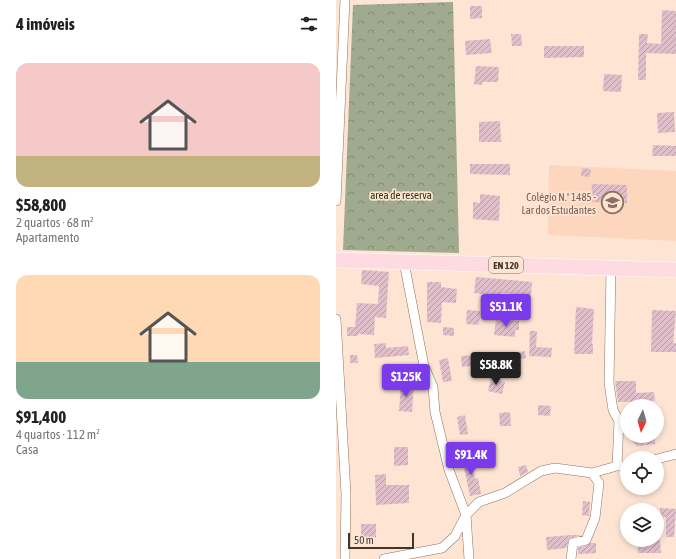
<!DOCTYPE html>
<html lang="pt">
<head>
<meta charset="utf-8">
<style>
  :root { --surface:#fff; --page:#f2f2f2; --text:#202124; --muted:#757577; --accent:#7c3aed }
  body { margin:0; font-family:"Asap Condensed",sans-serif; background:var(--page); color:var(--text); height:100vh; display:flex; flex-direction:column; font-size:15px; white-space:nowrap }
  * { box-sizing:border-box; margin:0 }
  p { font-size:13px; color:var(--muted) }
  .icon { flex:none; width:22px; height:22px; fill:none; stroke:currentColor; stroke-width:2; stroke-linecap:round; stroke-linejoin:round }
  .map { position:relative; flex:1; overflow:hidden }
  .details { display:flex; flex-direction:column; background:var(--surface); width:336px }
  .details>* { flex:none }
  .needle { width:26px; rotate:185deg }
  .fabs { position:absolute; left:284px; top:399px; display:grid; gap:8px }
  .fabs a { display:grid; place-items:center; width:44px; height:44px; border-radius:50%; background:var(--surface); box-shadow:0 2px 6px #0003; font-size:20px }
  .scale { position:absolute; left:12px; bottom:10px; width:66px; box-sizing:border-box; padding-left:4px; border:2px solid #41352c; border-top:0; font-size:11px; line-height:14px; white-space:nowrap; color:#41352c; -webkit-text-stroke:3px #fee4d3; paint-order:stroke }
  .price { position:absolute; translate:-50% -34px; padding:0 9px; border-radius:4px; background:var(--accent); color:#fff; font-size:13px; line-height:26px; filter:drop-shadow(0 1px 2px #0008) }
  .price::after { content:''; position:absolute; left:50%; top:24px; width:12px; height:9px; margin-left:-6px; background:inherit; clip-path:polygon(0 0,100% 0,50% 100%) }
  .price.selected { background:#222; color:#fff }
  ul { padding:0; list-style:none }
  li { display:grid; align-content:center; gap:8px; height:212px; padding:0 16px }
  li span { display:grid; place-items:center; height:124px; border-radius:12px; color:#555 }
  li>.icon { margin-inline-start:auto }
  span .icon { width:72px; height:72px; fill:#fffc; stroke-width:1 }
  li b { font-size:17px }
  h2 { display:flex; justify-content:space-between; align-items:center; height:48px; padding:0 16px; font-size:17px }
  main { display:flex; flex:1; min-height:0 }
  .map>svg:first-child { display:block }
  .built { fill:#fdd7bd }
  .forest { fill:url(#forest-crowns) }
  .building { fill:url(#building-hatch) }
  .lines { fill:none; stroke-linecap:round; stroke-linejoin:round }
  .street-casing { stroke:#8f7461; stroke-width:10 }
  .primary-casing { stroke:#fff; stroke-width:16 }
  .street { stroke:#fff; stroke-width:9 }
  .primary { stroke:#fedbe0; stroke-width:15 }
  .labels { text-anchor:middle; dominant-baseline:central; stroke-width:3.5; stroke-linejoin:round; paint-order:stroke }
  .shield { fill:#fee4d3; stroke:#7a6a5e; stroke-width:1 }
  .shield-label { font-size:10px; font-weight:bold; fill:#41352c }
  .park-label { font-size:11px; fill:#29380b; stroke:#fee4d3 }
  .education-label { font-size:11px; fill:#785e54; stroke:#fee4d3; text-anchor:end }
</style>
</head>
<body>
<main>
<section class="details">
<h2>4 imóveis<svg class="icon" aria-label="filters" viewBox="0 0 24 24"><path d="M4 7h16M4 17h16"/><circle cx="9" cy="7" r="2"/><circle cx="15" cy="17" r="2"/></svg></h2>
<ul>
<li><span style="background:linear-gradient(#f6c9c9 75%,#c2b280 0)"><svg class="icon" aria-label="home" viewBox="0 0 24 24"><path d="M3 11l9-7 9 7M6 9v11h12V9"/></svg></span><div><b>$58,800</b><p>2 quartos · 68 m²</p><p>Apartamento</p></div></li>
<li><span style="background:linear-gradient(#ffd9b3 70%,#7fa58c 0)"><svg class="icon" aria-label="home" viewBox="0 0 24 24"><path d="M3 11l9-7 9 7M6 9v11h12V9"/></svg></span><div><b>$91,400</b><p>4 quartos · 112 m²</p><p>Casa</p></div></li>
</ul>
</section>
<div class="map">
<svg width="340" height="559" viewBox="0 0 340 559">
  <defs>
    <pattern id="forest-crowns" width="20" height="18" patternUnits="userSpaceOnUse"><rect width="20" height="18" fill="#9faa8f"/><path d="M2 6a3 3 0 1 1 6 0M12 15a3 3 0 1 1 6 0" fill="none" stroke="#838b75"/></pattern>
    <pattern id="building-hatch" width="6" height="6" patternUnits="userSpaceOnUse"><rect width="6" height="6" fill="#e0bfca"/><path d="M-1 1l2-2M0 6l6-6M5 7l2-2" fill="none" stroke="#b79ca4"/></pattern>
  </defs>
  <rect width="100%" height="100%" fill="#fee4d3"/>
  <path class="built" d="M213,165L340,171V241L212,235Z"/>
  <path class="forest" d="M117,2L123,253L7,250L17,5Z"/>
  <path class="building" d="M134,6H146V18L134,19Z
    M326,10L340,11V54L310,53V80H302L303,34H312L311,43L325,44Z
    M175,34H185L186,46H176Z
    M154,39L156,53L130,55L129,41Z
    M208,46H248V57L208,58Z
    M140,66L163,67L162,82H146V85L138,84Z
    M268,74L286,75L285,92L267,91Z
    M338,112L339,132L322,133L321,113Z
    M164,121L165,142H143V122Z
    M317,145L340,146V156H316Z
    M134,164H174V175L134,174Z
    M246,168L255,169L254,177L245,176Z
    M256,184L291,185V203L255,202Z
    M144,194L164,196L163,221L137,219V202L144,203Z
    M26,270L53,272L50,318L39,317L38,335L22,334V336H11V327H19L21,303L42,304L43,286L25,284Z
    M140,277L196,282L195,295L166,293L165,296L138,293Z
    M91,282H105V287L121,289L120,303L106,302L105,323L91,322Z
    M240,307L258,309L256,344H257V354H238Z
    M131,310L144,311L143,325L130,324Z
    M316,310L340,311L337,343H340V352H315Z
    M160,319L183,321V330H179V337L158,335Z
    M107,327L118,328V336L107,335Z
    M194,331H201L200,347L216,348L215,357L193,356Z
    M50,343V348L72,346L73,355L39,358L38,344Z
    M189,351L190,358L164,362V355Z
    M149,354L150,364L126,367L125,356Z
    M14,355H21L22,363H14Z
    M112,358L116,381L107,382L103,360Z
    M155,378L169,382L166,394L152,391Z
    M279,381H300V393L318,392L319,401L282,402Z
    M65,384L78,385L76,412L63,411Z
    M202,405L215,406L214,416L202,415Z
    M174,412L175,426H164L163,413Z
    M129,415L132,434L124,435L121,417Z
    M319,437V444L300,446V444L297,443L296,438Z
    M58,447H72V465L58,466Z
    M132,452L139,479L142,478L145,494L134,496L125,454Z
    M190,465L192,472L184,476L182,467Z
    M50,474V485H73V503L40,505L39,475Z
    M247,501L254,502L253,516L246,515Z
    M324,508L340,509L338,537H330V517H324Z
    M25,524H40V537H25Z
    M236,535H245L233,539L230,548L211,550L210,537Z
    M301,540H324L325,553H302Z
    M255,543H260V553L242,554V548Z"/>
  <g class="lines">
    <defs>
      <path id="street" d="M0,201L9,0
        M68,262L88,366L97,387L99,412L113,470L130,515L133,559
        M275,268L273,383L277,410L283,421L281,466
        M0,319L10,494L9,559
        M321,459L340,454
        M48,559L106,548L119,536L130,515L143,502L169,493L205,471L219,468L256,473L281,466H291
        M235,559L237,543L250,540L259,518L263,483L256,473"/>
      <path id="primary" d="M0,260L340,270"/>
    </defs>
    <use href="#street" class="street-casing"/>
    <use href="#primary" class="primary-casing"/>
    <use href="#street" class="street"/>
    <use href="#primary" class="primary"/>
  </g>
  <defs>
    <symbol id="school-ring" viewBox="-11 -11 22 22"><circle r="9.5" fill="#fee4d3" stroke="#8d6e63" stroke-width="1.5"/><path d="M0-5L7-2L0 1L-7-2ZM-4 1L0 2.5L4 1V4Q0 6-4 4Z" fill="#8d6e63"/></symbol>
  </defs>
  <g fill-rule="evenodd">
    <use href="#school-ring" x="264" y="190" width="25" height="25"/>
  </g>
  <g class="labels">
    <rect class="shield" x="153" y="257" width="34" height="16" rx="3"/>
    <g class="shield-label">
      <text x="170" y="265">EN 120</text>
    </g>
    <g class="park-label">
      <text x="65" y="195">area de reserva</text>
    </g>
    <g class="education-label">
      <text x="260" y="197">Colégio N.º 1485 -<tspan x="260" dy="13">Lar dos Estudantes</tspan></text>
    </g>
  </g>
</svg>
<div class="fabs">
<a><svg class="needle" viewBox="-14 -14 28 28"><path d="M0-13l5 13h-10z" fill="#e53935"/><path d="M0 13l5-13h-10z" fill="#757577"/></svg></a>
<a><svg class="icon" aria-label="locate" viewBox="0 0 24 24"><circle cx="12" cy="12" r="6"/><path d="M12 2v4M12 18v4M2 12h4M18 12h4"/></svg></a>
<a><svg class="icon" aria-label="layers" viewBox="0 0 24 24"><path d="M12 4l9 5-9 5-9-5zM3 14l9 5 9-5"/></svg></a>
</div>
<div class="scale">50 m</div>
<b class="price" style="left:170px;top:328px">$51.1K</b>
<b class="price selected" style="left:160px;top:386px">$58.8K</b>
<b class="price" style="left:70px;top:398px">$125K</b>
<b class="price" style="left:135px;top:476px">$91.4K</b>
</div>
</main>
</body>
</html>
